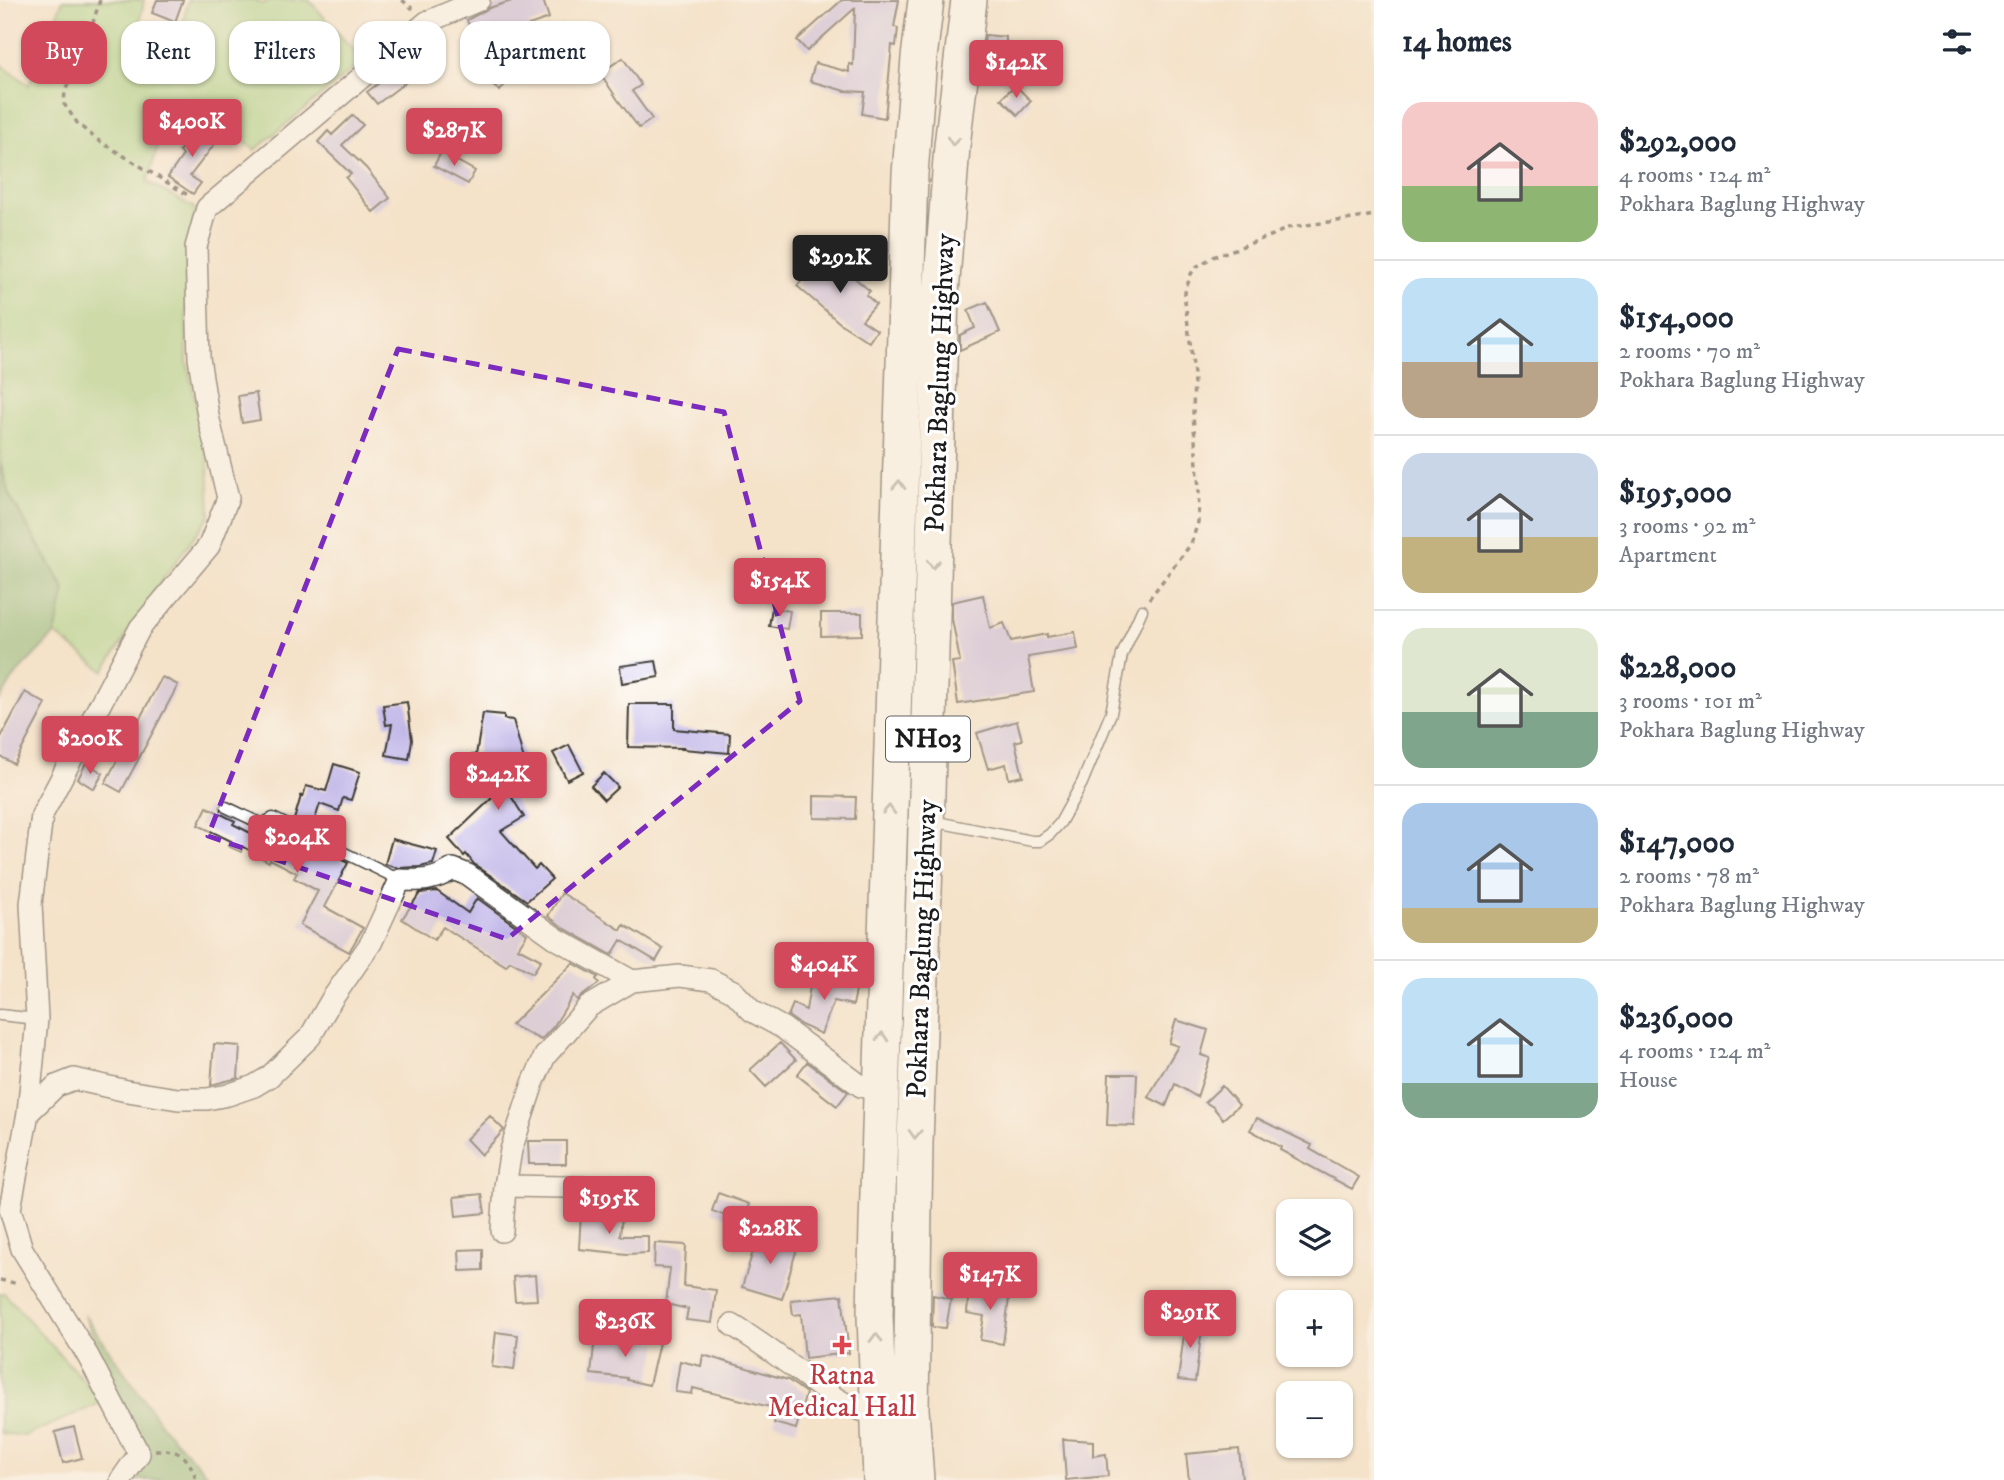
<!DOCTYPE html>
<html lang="en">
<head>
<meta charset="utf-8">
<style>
  :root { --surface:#fff; --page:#f6f6f7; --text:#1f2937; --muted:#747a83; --line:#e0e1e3; --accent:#d1495b }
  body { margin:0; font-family:"IM FELL DW Pica",serif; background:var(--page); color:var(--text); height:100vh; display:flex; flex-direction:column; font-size:26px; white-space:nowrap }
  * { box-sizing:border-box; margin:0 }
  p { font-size:23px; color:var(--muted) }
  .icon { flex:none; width:38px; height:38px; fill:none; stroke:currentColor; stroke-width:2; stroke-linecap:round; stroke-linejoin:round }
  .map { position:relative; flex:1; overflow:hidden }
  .panel { display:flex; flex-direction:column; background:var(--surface); width:630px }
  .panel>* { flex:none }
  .banner { position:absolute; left:21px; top:21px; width:665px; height:63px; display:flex; gap:14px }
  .fabs { position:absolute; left:1276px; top:1199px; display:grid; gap:14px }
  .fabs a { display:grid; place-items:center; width:77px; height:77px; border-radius:14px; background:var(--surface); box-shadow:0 2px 5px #0004; font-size:35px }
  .price { position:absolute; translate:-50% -60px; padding:0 16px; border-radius:7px; background:var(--accent); color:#fff; font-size:23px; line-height:46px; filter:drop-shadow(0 2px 4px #0008) }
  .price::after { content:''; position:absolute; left:50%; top:42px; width:21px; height:16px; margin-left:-10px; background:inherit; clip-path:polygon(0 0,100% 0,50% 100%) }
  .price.active { background:#222; color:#fff }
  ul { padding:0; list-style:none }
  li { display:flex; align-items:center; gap:21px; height:175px; padding:0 28px }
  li+li { border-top:2px solid var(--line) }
  li span { display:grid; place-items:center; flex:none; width:196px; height:140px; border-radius:21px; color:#555 }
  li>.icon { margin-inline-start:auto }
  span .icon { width:84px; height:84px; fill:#fffc; stroke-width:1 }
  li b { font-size:30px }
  h2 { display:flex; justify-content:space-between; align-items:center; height:84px; padding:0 28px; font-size:30px }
  .tag { padding:0 24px; border-radius:21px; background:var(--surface); box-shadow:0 2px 5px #0004; font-size:24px; line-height:63px }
  .tag.active { background:var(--accent); color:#fff }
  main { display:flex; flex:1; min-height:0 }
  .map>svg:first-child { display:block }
  .green { fill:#9fd282; stroke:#5e774f; stroke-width:2 }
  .forest { fill:#7fb470; stroke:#4e6846; stroke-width:2 }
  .building { fill:#c0b5e7 }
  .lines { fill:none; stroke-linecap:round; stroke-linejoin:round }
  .service-casing { stroke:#3c3a36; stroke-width:13 }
  .minor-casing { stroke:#3c3a36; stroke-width:24 }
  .trunk-casing { stroke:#3c3a36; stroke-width:38 }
  .path { stroke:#3c3a36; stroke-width:3.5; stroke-dasharray:5 5; stroke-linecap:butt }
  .service { stroke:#fff; stroke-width:10 }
  .minor { stroke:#fff; stroke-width:21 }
  .trunk { stroke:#fff; stroke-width:35 }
  .oneway { stroke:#999 }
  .marked { fill:none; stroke:#7b2cbf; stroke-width:5; stroke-dasharray:14 9; stroke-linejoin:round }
  .health-dot { fill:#e0444e; stroke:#fff; stroke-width:2.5 }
  .labels { text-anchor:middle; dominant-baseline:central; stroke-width:6; stroke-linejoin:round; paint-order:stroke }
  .shield { fill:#fff; stroke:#606060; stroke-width:2 }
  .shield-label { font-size:26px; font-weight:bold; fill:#1c1c1c }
  .street-label { font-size:28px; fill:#1c1c1c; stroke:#fff }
  .health-label { font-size:28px; fill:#be3a42; stroke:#fff }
</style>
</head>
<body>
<main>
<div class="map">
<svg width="1374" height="1480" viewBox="0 0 1374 1480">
  <rect width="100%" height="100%" fill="#fff"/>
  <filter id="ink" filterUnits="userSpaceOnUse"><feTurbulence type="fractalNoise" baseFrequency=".0143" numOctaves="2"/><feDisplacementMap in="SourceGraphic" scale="14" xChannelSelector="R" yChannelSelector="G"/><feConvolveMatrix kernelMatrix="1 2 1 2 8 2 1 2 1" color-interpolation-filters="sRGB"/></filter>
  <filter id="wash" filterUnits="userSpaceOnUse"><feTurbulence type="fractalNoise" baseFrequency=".00686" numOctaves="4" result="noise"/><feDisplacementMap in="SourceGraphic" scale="28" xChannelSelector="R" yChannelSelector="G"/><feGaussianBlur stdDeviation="1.57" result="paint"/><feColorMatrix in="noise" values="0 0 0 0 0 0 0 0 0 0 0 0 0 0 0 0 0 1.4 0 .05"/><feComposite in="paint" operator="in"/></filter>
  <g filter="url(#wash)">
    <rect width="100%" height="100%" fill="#f4e2c9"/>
    <path class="green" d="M63,0H144L139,26L180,39L188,0H255L262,4L271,0H309L363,61L255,150L204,109L164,126L147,182L196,209L186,263L187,362L208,461L210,515L158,586L104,671L55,634L65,589L9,495L0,462V64L29,85Z
      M0,1293H4L103,1402L25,1436L0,1433Z"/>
    <path class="forest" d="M0,462L9,495L65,590L55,634L18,672L0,699Z
      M84,1314L163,1427L208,1475V1480H131L143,1461Z"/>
    <g id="blocks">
      <path class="building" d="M157,0H183L175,22L152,13Z
        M515,0H543L549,18L529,25L545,44L516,69L500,91L484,79L503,53L487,35L474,40L467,20L489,8Z
        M842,0H899L894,27L898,28L896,46L892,45L885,118L862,114L865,92L845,91L810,81L815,63L849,72V64L853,65L855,8L807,51L797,40Z
        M985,35L1006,37L1005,80L980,79Z
        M434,41L446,64L421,78L418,73L377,104L367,92L411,59L409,54Z
        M623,58L641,85L632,91L652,119L639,128L618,100L600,73Z
        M1015,85L1031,101L1018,115L1001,99Z
        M353,115L363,125L342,145L366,168L390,198L373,212L346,178L351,174L318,142L328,131L332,135Z
        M198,126L217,141L190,176L201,183L193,194L168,177L183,155L179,151Z
        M441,152L475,171L468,184L434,166Z
        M827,250L852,272L850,274L870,291L866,295L876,304L862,320L877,330L869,342L841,324L797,286Z
        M987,302L1000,332L960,350V335L975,328L968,310Z
        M256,393L260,420L242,423L238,396Z
        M983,595L990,628L1004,623L1011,641L1047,634V637L1075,632L1078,649L1028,657L1034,692L958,704L952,662L960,661L952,619V602Z
        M772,608L790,611L787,629L769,626Z
        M821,613H862V635L821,636Z
        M656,661L659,677L622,683L620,666Z
        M162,677L178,685L121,792L105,783Z
        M25,692L46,704L14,764L0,756V739Z
        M407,702L412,740L409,759L386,755L392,724L386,725L383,705Z
        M629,704H674V729L730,734L729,753L682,749L683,748L628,747Z
        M483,713L504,715V719L513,720L525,764L496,772L524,817L501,831L535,869L539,865L552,879L527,901L474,864L466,854L464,856L449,839L492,798L479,777H471L470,755H476Z
        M1017,721L1022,740L1015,742L1023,776L1009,779L1006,764L988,769L977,733Z
        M569,745L583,772L567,780L553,753Z
        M86,763L103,773L94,789L78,779Z
        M334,764L360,772L351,800L343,798L339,811L320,804L312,828L294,820L301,796L303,797L306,786L326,791Z
        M604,773L618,787L604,800L591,786Z
        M814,796L856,797L855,819L814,818Z
        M207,807L235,821L233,824L280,848L288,834L348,863L325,907L363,928L349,952L300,925L318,891L294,878L297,873L270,859L269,862L243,847L241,852L228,846L231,841L198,825Z
        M392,839L437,851L433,864L420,867L397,868L385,864Z
        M437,891L468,913L477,898L527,934L518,948L541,960L533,973L510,961L506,966L443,927L434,940L402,919L420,893Z
        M562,893L621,930L624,925L663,949L656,961L621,940L612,955L564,928L548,916Z
        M573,963L598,977L596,979L599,983L577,1000L573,995L554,1026L541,1040L511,1025Z
        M837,976L858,981L853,1005L834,1001L821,1034L801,1025L788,1016L793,1004L806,1010L811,981L827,984L829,979L836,981Z
        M1176,1020L1208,1030L1201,1055L1210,1058L1197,1097L1175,1084L1166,1106L1148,1097L1178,1046L1169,1043Z
        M780,1043L796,1060L766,1087L750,1070Z
        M214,1044L240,1046L238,1078L211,1085Z
        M807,1062L848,1092L837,1106L797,1075Z
        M1109,1074H1137L1135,1126L1107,1125Z
        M1222,1086L1239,1105L1223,1119L1213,1107L1205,1102Z
        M490,1116L504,1130L481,1155L466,1139Z
        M1257,1118L1312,1145L1310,1149L1359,1177L1352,1189L1280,1150L1281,1147L1250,1130Z
        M528,1141H566V1164H529Z
        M718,1193L749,1204L743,1222L712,1211Z
        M482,1194L485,1213L456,1216L454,1197Z
        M581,1212L622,1216L620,1236H648V1253L627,1254L579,1249Z
        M759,1232L798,1245L782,1299L742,1287Z
        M655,1243L686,1245L684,1286L716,1290L712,1323L686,1320L688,1309L666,1304L670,1268L654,1267Z
        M483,1249V1270L460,1271L459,1250Z
        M535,1275L537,1300L515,1301L513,1277Z
        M969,1287L1010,1291L1003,1344L980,1340L984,1316L967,1313Z
        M842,1295L849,1353L805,1358L801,1314L793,1315L791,1300Z
        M933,1295L951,1299L946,1328L932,1327Z
        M1186,1319L1203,1321L1195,1382L1178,1380Z
        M496,1332L518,1335L514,1370L492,1367Z
        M595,1337L635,1341L636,1338L659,1343L649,1385L627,1380V1378L591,1374Z
        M703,1355L788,1380L806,1393L796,1429L774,1423L778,1409L693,1388L692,1394L675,1392L680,1361L701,1366Z
        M74,1427L82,1458L63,1463L55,1432Z
        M1063,1439L1093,1441V1456L1106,1454L1108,1476L1066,1480Z
        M1239,1449L1242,1480H1189L1186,1454Z"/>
    </g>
  </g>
  <g filter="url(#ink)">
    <use href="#blocks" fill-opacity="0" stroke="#3c3a36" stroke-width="2"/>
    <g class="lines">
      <defs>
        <path id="service" d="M226,807L262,824L273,818L400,880
          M932,821L1032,841H1040L1050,834L1060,823L1082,783L1111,713L1122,655L1142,610
          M0,1015L37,1019"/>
        <path id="minor" d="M28,1113L56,1086L74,1079L127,1091L178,1099H207L228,1095L254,1086L269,1077L310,1037L332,999L371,943L400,880C422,881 433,881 453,869L468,875L557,939L632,981L680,976L711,980L733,991L752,1011L783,1028L861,1086L881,1091
          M505,1186L627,1188
          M502,1231L505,1186L511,1150L533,1083L545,1056L588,1007L632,981
          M732,1325C754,1338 775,1354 796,1369C821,1387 845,1411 877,1413
          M121,1480L139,1454L88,1356L22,1249L10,1209L28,1113L37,1019L31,904L42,815L140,628L209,546L228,498L208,416L199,358L196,247L207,208L427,22L479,0"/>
        <path id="trunk" d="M881,1480L875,1315L877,1225L910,174L919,58L926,0
          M916,1480L911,1409L915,1143L925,864L941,294L952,146L969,0"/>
      </defs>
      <use href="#service" class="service-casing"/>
      <use href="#minor" class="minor-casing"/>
      <use href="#trunk" class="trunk-casing"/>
      <path class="path" d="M100,0L86,45L65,91L64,104L78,124L96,139L191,197
        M402,0L413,9
        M1149,599L1191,544L1198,522L1199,489L1193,415L1194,374L1185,301V292L1191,274L1196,267L1213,257L1273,235L1290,227L1353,219L1374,215
        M0,1280L19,1284
        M155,1450C180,1449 189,1456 196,1480"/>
      <use href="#service" class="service"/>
      <use href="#minor" class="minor"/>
      <use href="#trunk" class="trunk"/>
    </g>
    <defs><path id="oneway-chevron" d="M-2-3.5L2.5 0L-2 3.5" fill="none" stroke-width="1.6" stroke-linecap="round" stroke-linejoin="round" transform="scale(1.75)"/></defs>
    <g class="oneway">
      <use href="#oneway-chevron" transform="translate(953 141) rotate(96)"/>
      <use href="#oneway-chevron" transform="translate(899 485) rotate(-88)"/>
      <use href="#oneway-chevron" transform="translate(933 564) rotate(92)"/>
      <use href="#oneway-chevron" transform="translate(889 810) rotate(-88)"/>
      <use href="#oneway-chevron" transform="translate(882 1037) rotate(-88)"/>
      <use href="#oneway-chevron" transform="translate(915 1134) rotate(92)"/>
      <use href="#oneway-chevron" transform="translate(876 1338) rotate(-91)"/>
    </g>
  </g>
  <path d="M0 0H1374V1480H0ZM398,349L724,412L800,701L507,939L208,836Z" fill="#f4e2c9" fill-opacity=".55" fill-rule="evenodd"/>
  <path class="marked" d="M398,349L724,412L800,701L507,939L208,836Z"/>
  <path class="health-dot" d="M838.5 1334.5h7v7h7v7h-7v7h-7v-7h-7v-7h7z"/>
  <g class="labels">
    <rect class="shield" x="886" y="716.5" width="84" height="45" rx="5"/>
    <g class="shield-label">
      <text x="928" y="739">NH03</text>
    </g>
    <g class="street-label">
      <text transform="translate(940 383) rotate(-88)">Pokhara Baglung Highway</text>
      <text transform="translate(922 949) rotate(-88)">Pokhara Baglung Highway</text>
    </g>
    <g class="health-label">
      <text x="842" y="1375">Ratna<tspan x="842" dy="32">Medical Hall</tspan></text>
    </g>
  </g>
</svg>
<div class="fabs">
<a><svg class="icon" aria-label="layers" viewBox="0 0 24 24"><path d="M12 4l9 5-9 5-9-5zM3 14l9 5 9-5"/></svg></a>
<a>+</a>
<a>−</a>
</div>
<b class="price" style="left:1016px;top:100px">$142K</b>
<b class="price" style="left:192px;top:159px">$400K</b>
<b class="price" style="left:454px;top:168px">$287K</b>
<b class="price active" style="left:840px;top:295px">$292K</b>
<b class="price" style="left:780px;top:618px">$154K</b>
<b class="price" style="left:90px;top:776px">$200K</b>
<b class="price" style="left:498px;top:812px">$242K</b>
<b class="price" style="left:297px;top:875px">$204K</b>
<b class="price" style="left:824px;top:1002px">$404K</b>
<b class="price" style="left:609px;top:1236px">$195K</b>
<b class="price" style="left:770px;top:1266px">$228K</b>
<b class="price" style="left:990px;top:1312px">$147K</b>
<b class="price" style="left:1190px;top:1350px">$291K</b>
<b class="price" style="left:625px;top:1359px">$236K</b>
<div class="banner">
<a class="tag active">Buy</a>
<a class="tag">Rent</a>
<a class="tag">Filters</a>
<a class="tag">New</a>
<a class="tag">Apartment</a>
</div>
</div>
<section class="panel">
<h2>14 homes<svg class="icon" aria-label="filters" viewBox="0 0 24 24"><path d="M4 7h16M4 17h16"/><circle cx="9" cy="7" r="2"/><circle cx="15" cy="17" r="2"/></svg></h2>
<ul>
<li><span style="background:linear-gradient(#f6c9c9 60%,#8fb573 0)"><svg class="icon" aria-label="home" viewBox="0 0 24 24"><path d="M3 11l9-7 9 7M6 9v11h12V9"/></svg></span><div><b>$292,000</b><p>4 rooms · 124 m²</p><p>Pokhara Baglung Highway</p></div></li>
<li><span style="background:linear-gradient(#bfe0f5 60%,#b9a48a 0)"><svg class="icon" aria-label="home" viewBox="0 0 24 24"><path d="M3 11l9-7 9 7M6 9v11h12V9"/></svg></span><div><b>$154,000</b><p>2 rooms · 70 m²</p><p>Pokhara Baglung Highway</p></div></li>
<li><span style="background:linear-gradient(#c9d6e8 60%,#c2b280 0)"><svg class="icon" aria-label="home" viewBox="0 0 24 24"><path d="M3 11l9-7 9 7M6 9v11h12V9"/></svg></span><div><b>$195,000</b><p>3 rooms · 92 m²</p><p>Apartment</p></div></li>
<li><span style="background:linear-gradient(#dfe7d0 60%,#7fa58c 0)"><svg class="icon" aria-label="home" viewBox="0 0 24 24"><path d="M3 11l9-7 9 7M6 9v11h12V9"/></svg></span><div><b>$228,000</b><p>3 rooms · 101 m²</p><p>Pokhara Baglung Highway</p></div></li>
<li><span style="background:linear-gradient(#a9c7e8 75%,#c2b280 0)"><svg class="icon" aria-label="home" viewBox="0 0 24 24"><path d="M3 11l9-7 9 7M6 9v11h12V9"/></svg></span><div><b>$147,000</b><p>2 rooms · 78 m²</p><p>Pokhara Baglung Highway</p></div></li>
<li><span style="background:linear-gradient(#bfe0f5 75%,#7fa58c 0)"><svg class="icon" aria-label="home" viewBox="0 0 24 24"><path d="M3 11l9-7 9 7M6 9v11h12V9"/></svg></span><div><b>$236,000</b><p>4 rooms · 124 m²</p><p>House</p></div></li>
</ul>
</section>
</main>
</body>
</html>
